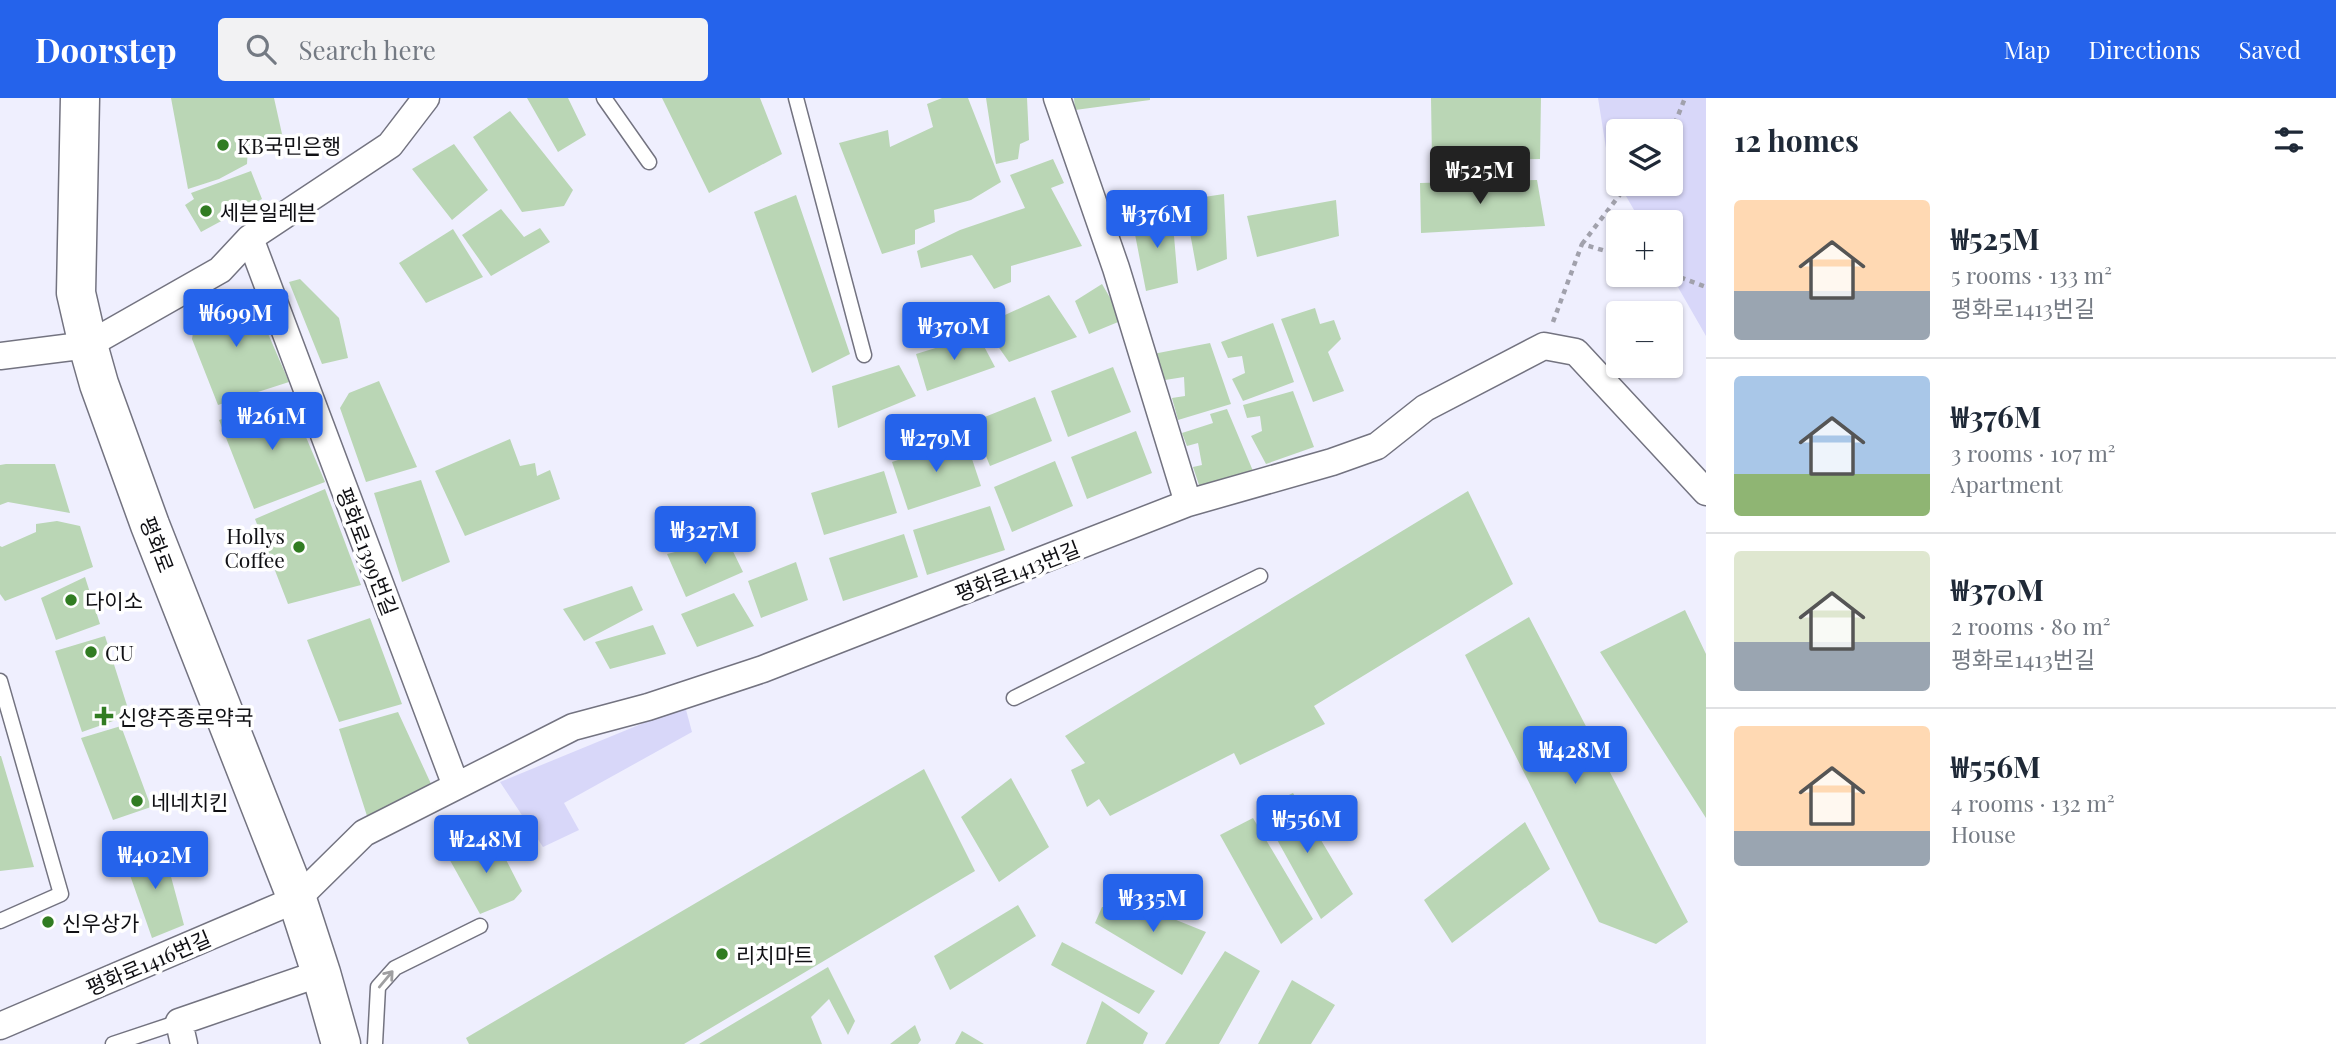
<!DOCTYPE html>
<html lang="en">
<head>
<meta charset="utf-8">
<style>
  :root { --surface:#fff; --page:#f2f2f3; --text:#1f2937; --muted:#747a83; --line:#e0e1e3; --accent:#2563eb }
  body { margin:0; font-family:"Playfair Display","Noto Sans KR",serif; background:var(--page); color:var(--text); height:100vh; display:flex; flex-direction:column; font-size:26px; white-space:nowrap }
  * { box-sizing:border-box; margin:0 }
  p { font-size:23px; color:var(--muted) }
  .icon { flex:none; width:38px; height:38px; fill:none; stroke:currentColor; stroke-width:2; stroke-linecap:round; stroke-linejoin:round }
  .map { position:relative; flex:1; overflow:hidden }
  .sheet { display:flex; flex-direction:column; background:var(--surface); width:630px }
  .sheet>* { flex:none }
  .controls { position:absolute; left:1606px; top:21px; display:grid; gap:14px }
  .controls a { display:grid; place-items:center; width:77px; height:77px; border-radius:7px; background:var(--surface); box-shadow:0 2px 5px #0004; font-size:35px }
  .price { position:absolute; translate:-50% -60px; padding:0 16px; border-radius:7px; background:var(--accent); color:#fff; font-size:23px; line-height:46px; filter:drop-shadow(0 2px 4px #0008) }
  .price::after { content:''; position:absolute; left:50%; top:42px; width:21px; height:16px; margin-left:-10px; background:inherit; clip-path:polygon(0 0,100% 0,50% 100%) }
  .price.selected { background:#222; color:#fff }
  ul { padding:0; list-style:none }
  li { display:flex; align-items:center; gap:21px; height:175px; padding:0 28px }
  li+li { border-top:2px solid var(--line) }
  li span { display:grid; place-items:center; flex:none; width:196px; height:140px; border-radius:7px; color:#555 }
  li>.icon { margin-inline-start:auto }
  span .icon { width:84px; height:84px; fill:#fffc; stroke-width:1 }
  li b { font-size:30px }
  h2 { display:flex; justify-content:space-between; align-items:center; height:84px; padding:0 28px; font-size:30px }
  header { display:flex; align-items:center; gap:42px; box-sizing:border-box; height:98px; padding:0 35px; background:var(--accent); color:#fff }
  header strong { font-size:33px }
  nav { display:flex; gap:38px; margin-inline-start:auto; font-size:24px }
  .search { width:490px; height:63px; background:var(--page); display:flex; align-items:center; gap:18px; box-sizing:border-box; padding:0 24px; border-radius:7px; color:var(--muted); font-size:26px }
  main { display:flex; flex:1; min-height:0 }
  .map>svg:first-child { display:block }
  .green { fill:#d8d7f9 }
  .building { fill:#bad6b5 }
  .lines { fill:none; stroke-linecap:round; stroke-linejoin:round }
  .lane-casing { stroke:#737380; stroke-width:17 }
  .street-casing { stroke:#737380; stroke-width:29 }
  .secondary-casing { stroke:#737380; stroke-width:41 }
  .path { stroke:#a1a1ac; stroke-width:4.5; stroke-dasharray:5 5; stroke-linecap:butt }
  .lane { stroke:#fff; stroke-width:14 }
  .street { stroke:#fff; stroke-width:26 }
  .secondary { stroke:#fff; stroke-width:38 }
  .oneway { stroke:#9f9fa1 }
  .poi-dot { fill:#317c22; stroke:#fff; stroke-width:2.5 }
  .labels { text-anchor:middle; dominant-baseline:central; stroke-width:7; stroke-linejoin:round; paint-order:stroke }
  .poi-label { font-size:21px; fill:#101014; stroke:#fff; text-anchor:start }
  .street-label { font-size:21px; fill:#101014; stroke:#fff }
</style>
</head>
<body>
<header>
<strong>Doorstep</strong>
<div class="search"><svg class="icon" aria-label="search" viewBox="0 0 24 24"><circle cx="10" cy="10" r="6"/><path d="M15 15l6 6"/></svg>Search here</div>
<nav><a>Map</a><a>Directions</a><a>Saved</a></nav>
</header>
<main>
<div class="map">
<svg width="1706" height="946" viewBox="0 0 1706 946">
  <rect width="100%" height="100%" fill="#efeffe"/>
  <path class="green" d="M1598,0H1706V238L1671,177V124H1641L1619,86H1671V33H1619V85L1609,69Z
    M685,608L692,634L564,705L579,732L543,749L500,684Z"/>
  <path class="building" d="M171,0H274L284,45L248,48L247,66L219,81L188,91Z
    M527,0H568L586,37L558,54Z
    M662,0H760L782,56L709,95Z
    M942,0H968L1001,84L971,102L934,112L935,124L915,132V146L882,156L839,45L888,32L890,49L933,29L927,6Z
    M986,0H1027L1029,42L1020,46L1018,61L996,66Z
    M1074,0H1150V2L1075,12Z
    M1431,0H1541L1540,61L1432,62Z
    M510,13L573,92L564,108L522,114L473,39Z
    M454,46L488,92L452,122L412,71Z
    M1053,61L1064,85L1051,90L1082,148L1011,168V184L994,191L972,157L921,170L917,153L960,132L1025,110L1010,77Z
    M251,73L262,101L201,134L185,107L194,101L191,95Z
    M1537,82L1545,128L1421,135L1420,85Z
    M1224,96L1227,161L1197,173L1184,102Z
    M796,97L850,256L812,275L754,114Z
    M1336,102L1339,138L1257,159L1247,118Z
    M501,111L524,139L540,130L550,144L491,178L462,137Z
    M1172,114L1178,185L1146,193L1132,121Z
    M453,131L483,179L426,205L399,165Z
    M300,181L339,220L348,260L322,266L289,184Z
    M1102,186L1123,222L1089,236L1075,203Z
    M250,194L289,284L218,307L192,241L197,210Z
    M1049,197L1077,239L1009,264L983,227Z
    M1315,210L1320,226L1334,222L1341,241L1328,254L1344,293L1313,304L1281,221Z
    M1273,225L1294,284L1243,303L1232,281L1245,275L1242,258L1228,260L1221,244Z
    M978,237L995,269L927,293L916,256Z
    M1210,245L1231,306L1178,322L1172,300L1185,298L1184,279L1165,282L1153,256Z
    M899,267L916,298L838,330L832,288Z
    M1113,269L1131,314L1068,339L1051,293Z
    M379,283L417,369L366,384L340,310L349,295Z
    M1293,293L1314,349L1266,366L1251,338L1262,333L1260,318L1247,320L1243,307Z
    M289,299L325,384L254,411L219,322Z
    M1035,299L1052,343L990,368L972,324Z
    M1227,311L1253,373L1200,390L1193,369L1202,367L1198,345L1187,348L1182,335L1213,325L1210,316Z
    M1136,333L1152,375L1087,401L1071,359Z
    M965,340L981,388L908,412L892,364Z
    M510,341L520,368L535,365L537,378L550,372L560,401L465,438L435,373Z
    M1055,363L1073,408L1012,434L994,389Z
    M6,366H55L70,415L8,404L0,407V367Z
    M884,373L897,415L824,437L811,395Z
    M421,382L450,464L402,484L374,395Z
    M325,391L361,487L288,506L255,421Z
    M1468,393L1513,486L1314,608L1325,626L1240,667L1234,655L1110,718L1099,701L1087,709L1071,672L1085,665L1065,638Z
    M990,408L1005,452L927,477L913,432Z
    M57,423L80,428L93,469L5,503L0,496V448L2,449L36,434V426Z
    M904,436L918,479L843,503L829,460Z
    M727,441L743,474L686,499L667,456Z
    M796,464L808,502L761,520L748,483Z
    M85,479L100,526L56,542L41,500Z
    M632,488L643,512L584,543L563,511Z
    M734,495L754,528L697,549L681,516Z
    M1685,512L1706,556V720L1600,554Z
    M1529,519L1688,824L1656,846L1599,824L1465,557Z
    M370,520L402,606L339,624L307,542Z
    M653,527L666,556L610,571L595,544Z
    M105,538L130,617L82,634L55,553Z
    M398,614L432,688L368,721L339,631Z
    M121,628L151,709L113,722L81,640Z
    M0,658H1L34,769L0,773Z
    M924,671L975,773L684,946H469L466,940Z
    M1011,680L1049,749L999,784L961,719Z
    M1293,695L1353,796L1321,821L1260,711Z
    M1253,720L1313,821L1281,846L1220,737Z
    M1525,724L1550,771L1452,845L1424,802Z
    M485,739L487,750L497,744L522,793L514,802L480,816L447,757Z
    M163,749L184,827L152,840L124,760Z
    M1018,807L1036,838L950,892L934,858Z
    M1139,807L1206,834L1182,877L1095,825L1102,809Z
    M1062,844L1155,893L1139,916L1051,867Z
    M1225,853L1260,873L1219,946H1165Z
    M828,869L855,923L848,937L829,901L811,919L822,946H699Z
    M1292,882L1335,907L1311,946H1258Z
    M1102,903L1148,935L1143,946H1086Z
    M915,927L921,942L918,946H890Z
    M962,933L984,946H955Z"/>
  <g class="lines">
    <defs>
      <path id="lane" d="M604,0L649,64
        M796,0L864,257
        M0,583L61,796L0,823
        M1014,600L1260,478
        M113,946L179,924
        M375,946L378,889L395,870L480,828"/>
      <path id="street" d="M1057,0L1116,170L1188,405
        M250,140L456,688
        M0,258L88,247L220,172L250,140L390,47L426,0
        M0,928L297,801L364,735L573,629L648,609L763,571L1188,405L1332,364L1377,348L1425,310L1544,248L1576,254L1706,394
        M184,946L179,924L321,875"/>
      <path id="secondary" d="M80,0L76,195L88,247L99,286L150,427L297,801L321,875L341,946"/>
    </defs>
    <use href="#lane" class="lane-casing"/>
    <use href="#street" class="street-casing"/>
    <use href="#secondary" class="secondary-casing"/>
    <path class="path" d="M1668,33L1675,25L1685,0
      M1582,146L1628,86
      M1671,176L1706,189
      M1553,224L1582,146L1619,157"/>
    <use href="#lane" class="lane"/>
    <use href="#street" class="street"/>
    <use href="#secondary" class="secondary"/>
  </g>
  <defs><path id="oneway-shaft" d="M-6 0H5M1.5-3L5.5 0L1.5 3" fill="none" stroke-width="1.6" stroke-linecap="round" stroke-linejoin="round" transform="scale(1.75)"/></defs>
  <use class="oneway" href="#oneway-shaft" transform="translate(386 881) rotate(-50)"/>
  <g class="poi-dot">
    <circle cx="223" cy="47" r="7"/>
    <circle cx="206" cy="113" r="7"/>
    <circle cx="299" cy="449" r="7"/>
    <circle cx="71" cy="502" r="7"/>
    <circle cx="91" cy="554" r="7"/>
    <path d="M100.5 607.5h7v7h7v7h-7v7h-7v-7h-7v-7h7z"/>
    <circle cx="137" cy="703" r="7"/>
    <circle cx="48" cy="824" r="7"/>
    <circle cx="722" cy="856" r="7"/>
  </g>
  <g class="labels">
    <g class="poi-label">
      <text x="237" y="47">KB국민은행</text>
      <text x="220" y="113">세븐일레븐</text>
      <text x="285" y="437" text-anchor="end">Hollys<tspan x="285" dy="24">Coffee</tspan></text>
      <text x="85" y="502">다이소</text>
      <text x="105" y="554">CU</text>
      <text x="118" y="618">신양주종로약국</text>
      <text x="151" y="703">네네치킨</text>
      <text x="62" y="824">신우상가</text>
      <text x="736" y="856">리치마트</text>
    </g>
    <g class="street-label">
      <text transform="translate(158 446) rotate(69)">평화로</text>
      <text transform="translate(368 453) rotate(69)">평화로1399번길</text>
      <text transform="translate(1017 472) rotate(-21)">평화로1413번길</text>
      <text transform="translate(148 864) rotate(-23)">평화로1416번길</text>
    </g>
  </g>
</svg>
<div class="controls">
<a><svg class="icon" aria-label="layers" viewBox="0 0 24 24"><path d="M12 4l9 5-9 5-9-5zM3 14l9 5 9-5"/></svg></a>
<a>+</a>
<a>−</a>
</div>
<b class="price selected" style="left:1480px;top:108px">₩525M</b>
<b class="price" style="left:1157px;top:152px">₩376M</b>
<b class="price" style="left:236px;top:251px">₩699M</b>
<b class="price" style="left:954px;top:264px">₩370M</b>
<b class="price" style="left:272px;top:354px">₩261M</b>
<b class="price" style="left:936px;top:376px">₩279M</b>
<b class="price" style="left:705px;top:468px">₩327M</b>
<b class="price" style="left:1575px;top:688px">₩428M</b>
<b class="price" style="left:1307px;top:757px">₩556M</b>
<b class="price" style="left:486px;top:777px">₩248M</b>
<b class="price" style="left:155px;top:793px">₩402M</b>
<b class="price" style="left:1153px;top:836px">₩335M</b>
</div>
<section class="sheet">
<h2>12 homes<svg class="icon" aria-label="filters" viewBox="0 0 24 24"><path d="M4 7h16M4 17h16"/><circle cx="9" cy="7" r="2"/><circle cx="15" cy="17" r="2"/></svg></h2>
<ul>
<li><span style="background:linear-gradient(#ffd9b3 65%,#9aa5b1 0)"><svg class="icon" aria-label="home" viewBox="0 0 24 24"><path d="M3 11l9-7 9 7M6 9v11h12V9"/></svg></span><div><b>₩525M</b><p>5 rooms · 133 m²</p><p>평화로1413번길</p></div></li>
<li><span style="background:linear-gradient(#a9c7e8 70%,#8fb573 0)"><svg class="icon" aria-label="home" viewBox="0 0 24 24"><path d="M3 11l9-7 9 7M6 9v11h12V9"/></svg></span><div><b>₩376M</b><p>3 rooms · 107 m²</p><p>Apartment</p></div></li>
<li><span style="background:linear-gradient(#dfe7d0 65%,#9aa5b1 0)"><svg class="icon" aria-label="home" viewBox="0 0 24 24"><path d="M3 11l9-7 9 7M6 9v11h12V9"/></svg></span><div><b>₩370M</b><p>2 rooms · 80 m²</p><p>평화로1413번길</p></div></li>
<li><span style="background:linear-gradient(#ffd9b3 75%,#9aa5b1 0)"><svg class="icon" aria-label="home" viewBox="0 0 24 24"><path d="M3 11l9-7 9 7M6 9v11h12V9"/></svg></span><div><b>₩556M</b><p>4 rooms · 132 m²</p><p>House</p></div></li>
</ul>
</section>
</main>
</body>
</html>
